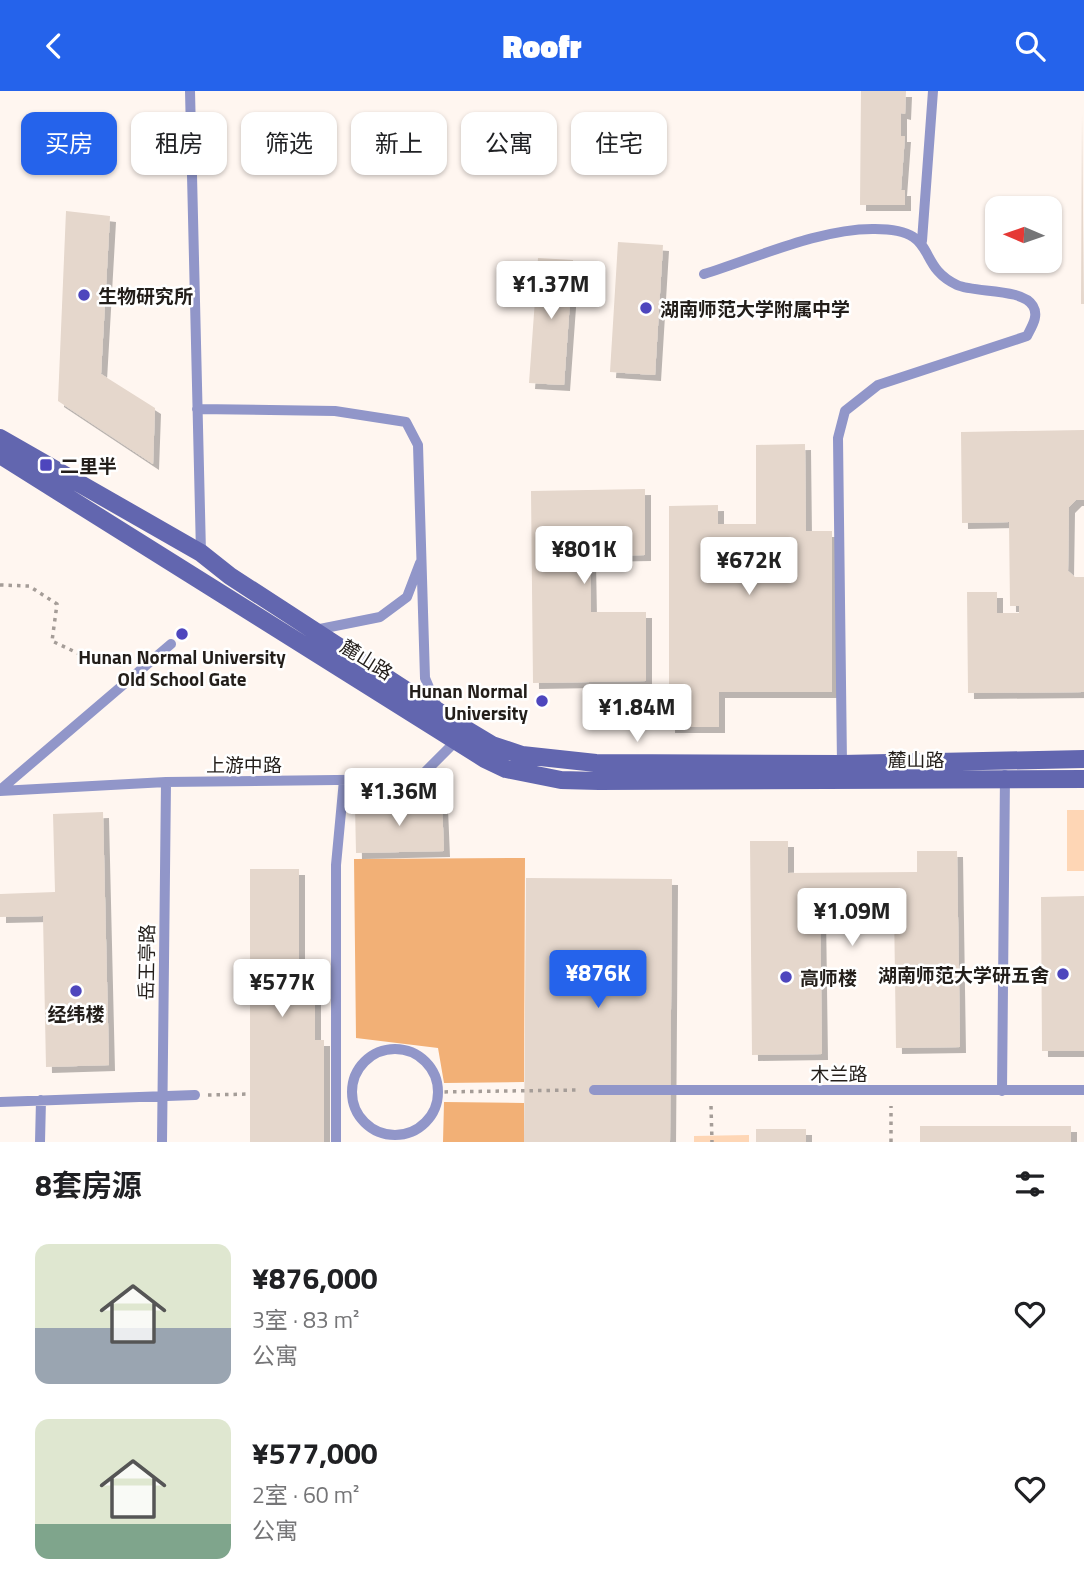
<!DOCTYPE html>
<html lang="zh">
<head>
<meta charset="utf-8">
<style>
  :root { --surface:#fff; --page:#f2f2f2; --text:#202124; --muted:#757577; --accent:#2563eb }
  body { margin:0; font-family:"Titillium Web","Noto Sans SC",sans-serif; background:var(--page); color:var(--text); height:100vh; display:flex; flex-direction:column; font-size:26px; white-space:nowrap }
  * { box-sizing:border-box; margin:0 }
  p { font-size:23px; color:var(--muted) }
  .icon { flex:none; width:38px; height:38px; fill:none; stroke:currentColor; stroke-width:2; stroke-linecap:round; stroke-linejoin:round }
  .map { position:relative; height:1051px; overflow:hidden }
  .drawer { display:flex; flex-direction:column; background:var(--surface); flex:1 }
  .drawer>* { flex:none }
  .guide { position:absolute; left:21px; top:21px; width:700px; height:63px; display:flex; gap:14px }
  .needle { width:46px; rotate:272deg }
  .fabs { position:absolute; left:985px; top:105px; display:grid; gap:14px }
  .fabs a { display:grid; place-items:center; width:77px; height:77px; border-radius:14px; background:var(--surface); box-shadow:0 2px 5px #0004; font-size:35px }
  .price { position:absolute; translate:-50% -60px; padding:0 16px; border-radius:7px; background:#fff; color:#222; font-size:23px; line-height:46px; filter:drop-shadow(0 2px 4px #0008) }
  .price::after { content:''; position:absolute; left:50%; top:42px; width:21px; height:16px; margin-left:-10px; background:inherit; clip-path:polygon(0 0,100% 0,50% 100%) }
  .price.current { background:var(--accent); color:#fff }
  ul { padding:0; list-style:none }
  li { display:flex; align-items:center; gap:21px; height:175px; padding:0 35px }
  li span { display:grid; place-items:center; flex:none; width:196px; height:140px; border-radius:14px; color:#555 }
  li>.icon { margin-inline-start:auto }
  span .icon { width:84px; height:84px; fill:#fffc; stroke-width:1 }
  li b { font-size:30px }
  h2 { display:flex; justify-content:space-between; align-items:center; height:84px; padding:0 35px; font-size:30px }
  .pill { padding:0 24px; border-radius:14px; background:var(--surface); box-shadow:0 2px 5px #0004; font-size:24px; line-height:63px }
  .pill.current { background:var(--accent); color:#fff }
  header { display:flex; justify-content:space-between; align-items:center; height:91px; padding:0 35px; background:var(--accent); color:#fff; font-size:32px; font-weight:800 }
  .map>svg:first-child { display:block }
  .green { fill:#fed6b5 }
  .forest { fill:#f2b076 }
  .building { fill:#e5d7cc; filter:url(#shadow) }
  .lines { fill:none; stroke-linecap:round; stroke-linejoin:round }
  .path { stroke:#a59d98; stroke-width:3.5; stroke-dasharray:3.5 5; stroke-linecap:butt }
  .service { stroke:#9196c9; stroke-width:10 }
  .secondary { stroke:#6266af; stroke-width:18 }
  .poi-dot { fill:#4e46bd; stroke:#fff; stroke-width:2.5 }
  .labels { text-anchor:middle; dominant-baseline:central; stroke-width:5; stroke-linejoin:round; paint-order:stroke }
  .poi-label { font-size:19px; font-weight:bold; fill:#231e1a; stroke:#fff; text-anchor:start }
  .street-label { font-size:19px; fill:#231e1a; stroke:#fff }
</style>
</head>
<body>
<header><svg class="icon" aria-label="back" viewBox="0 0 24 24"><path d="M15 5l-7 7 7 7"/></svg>Roofr<svg class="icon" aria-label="search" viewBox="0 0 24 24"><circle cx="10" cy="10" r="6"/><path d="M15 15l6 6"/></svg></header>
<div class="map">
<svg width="1084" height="1051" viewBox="0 0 1084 1051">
  <defs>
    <filter id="shadow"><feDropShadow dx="6" dy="6" stdDeviation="0" flood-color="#0004"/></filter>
  </defs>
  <rect width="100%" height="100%" fill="#fff6f0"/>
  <path class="green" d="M1067,719H1084V780H1067Z
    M749,1044V1051H694V1045Z"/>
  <path class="forest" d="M525,767L524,991L444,992L438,957L356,947L354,768Z
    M444,1011L524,1012V1051H443Z"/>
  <path class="building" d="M861,0H906L905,23L901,22V45H905L901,99H905V114H860Z
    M1082,23L1084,213H1081Z
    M66,120L110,125L101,283L155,317L153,373L58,310Z
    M618,151L663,154L655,284L610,281Z
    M538,167L573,169L564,294L529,292Z
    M1084,339V409H1076L1069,416L1068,480L1075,486H1084V601L968,602L967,501H997V522H1019V515H1010L1009,431L962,432L961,341Z
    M805,353L806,440H832V601H719V636H669V415L718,414V433H756V354Z
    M645,398V464L590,465L591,521H646V590L533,592L531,400Z
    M442,712L444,760L356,762L355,714Z
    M103,721L109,974L46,976L43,825L0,826V803L55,801L53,723Z
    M750,750H788V782L917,781V760H957L960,956L896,957L894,816L820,817L822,963L752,964Z
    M250,778H299V890H315V949H324V1051H250Z
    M526,787L672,788L670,1051H524Z
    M1084,805V960H1042L1041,806Z
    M920,1035H1071V1051H920Z
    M756,1038H806V1051H756Z"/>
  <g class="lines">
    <path class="path" d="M0,494L29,495L57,513L52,550L86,566L123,574
      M436,1001L578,999
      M208,1004L250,1003
      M711,1015L712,1051
      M891,1051V1015"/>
    <path class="service" d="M190,0L201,462
      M922,150L933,0
      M704,183C756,167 821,137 875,138C941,138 914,174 957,194C975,202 1023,197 1033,215C1039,225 1032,235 1027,245L878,294L845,320L838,347L842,673
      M197,318L335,320L406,331L418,354L425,587L438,618
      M315,539L380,526L407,506L420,472
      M0,699L171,553
      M0,700L166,691L418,688L459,647
      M352 1001a43 43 0 1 1 86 0a43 43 0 1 1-86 0Z
      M594,999H1084
      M1002,1000L1005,684
      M0,1011L195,1004
      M40,1051L41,1009
      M162,1051L166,691
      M336,1051V774L344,689"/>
    <path class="secondary" d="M0,347L201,462L230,485L467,639L492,654L522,664L596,672L842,673L1084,668
      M0,364L485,668L506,678L561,689L599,690L1084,688"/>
  </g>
  <g class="poi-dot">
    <circle cx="84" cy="204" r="7"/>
    <circle cx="646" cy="217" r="7"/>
    <rect x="39" y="367" width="14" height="14" rx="3.5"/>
    <circle cx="182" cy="543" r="7"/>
    <circle cx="542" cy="610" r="7"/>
    <circle cx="1063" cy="883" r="7"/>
    <circle cx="786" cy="886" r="7"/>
    <circle cx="76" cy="900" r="7"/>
  </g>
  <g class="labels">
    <g class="poi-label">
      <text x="98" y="204">生物研究所</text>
      <text x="660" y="217">湖南师范大学附属中学</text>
      <text x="60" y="374">二里半</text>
      <text x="182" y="565" text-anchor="middle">Hunan Normal University<tspan x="182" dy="22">Old School Gate</tspan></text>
      <text x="528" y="599" text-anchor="end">Hunan Normal<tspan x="528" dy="22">University</tspan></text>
      <text x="1049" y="883" text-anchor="end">湖南师范大学研五舍</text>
      <text x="800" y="886">高师楼</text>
      <text x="76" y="922" text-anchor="middle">经纬楼</text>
    </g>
    <g class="street-label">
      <text transform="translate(367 568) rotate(32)">麓山路</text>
      <text x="916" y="668">麓山路</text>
      <text x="244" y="673">上游中路</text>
      <text transform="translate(146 871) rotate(-89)">岳王亭路</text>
      <text x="839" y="982">木兰路</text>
    </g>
  </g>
</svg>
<div class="fabs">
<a><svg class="needle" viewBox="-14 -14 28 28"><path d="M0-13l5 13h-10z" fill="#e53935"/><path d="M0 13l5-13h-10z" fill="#757577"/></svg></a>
</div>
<b class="price" style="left:551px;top:230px">¥1.37M</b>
<b class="price" style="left:584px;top:495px">¥801K</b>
<b class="price" style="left:749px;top:506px">¥672K</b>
<b class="price" style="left:637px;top:653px">¥1.84M</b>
<b class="price" style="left:399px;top:737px">¥1.36M</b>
<b class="price" style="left:852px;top:857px">¥1.09M</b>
<b class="price current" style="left:598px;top:919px">¥876K</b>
<b class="price" style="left:282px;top:928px">¥577K</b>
<div class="guide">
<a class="pill current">买房</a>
<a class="pill">租房</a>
<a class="pill">筛选</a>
<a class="pill">新上</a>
<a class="pill">公寓</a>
<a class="pill">住宅</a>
</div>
</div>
<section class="drawer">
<h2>8套房源<svg class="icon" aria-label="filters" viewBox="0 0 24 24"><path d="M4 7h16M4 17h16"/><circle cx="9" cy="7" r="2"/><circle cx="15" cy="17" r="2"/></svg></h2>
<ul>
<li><span style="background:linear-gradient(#dfe7d0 60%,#9aa5b1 0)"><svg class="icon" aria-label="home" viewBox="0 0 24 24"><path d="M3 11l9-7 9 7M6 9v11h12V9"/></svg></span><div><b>¥876,000</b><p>3室 · 83 m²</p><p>公寓</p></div><svg class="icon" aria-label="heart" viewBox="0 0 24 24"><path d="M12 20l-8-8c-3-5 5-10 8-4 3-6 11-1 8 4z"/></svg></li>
<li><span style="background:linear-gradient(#dfe7d0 75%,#7fa58c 0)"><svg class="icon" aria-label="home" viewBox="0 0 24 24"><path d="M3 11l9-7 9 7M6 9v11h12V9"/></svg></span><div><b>¥577,000</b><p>2室 · 60 m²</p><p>公寓</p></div><svg class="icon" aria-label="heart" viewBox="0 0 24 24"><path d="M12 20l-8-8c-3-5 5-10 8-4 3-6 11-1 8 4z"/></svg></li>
</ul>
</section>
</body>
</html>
